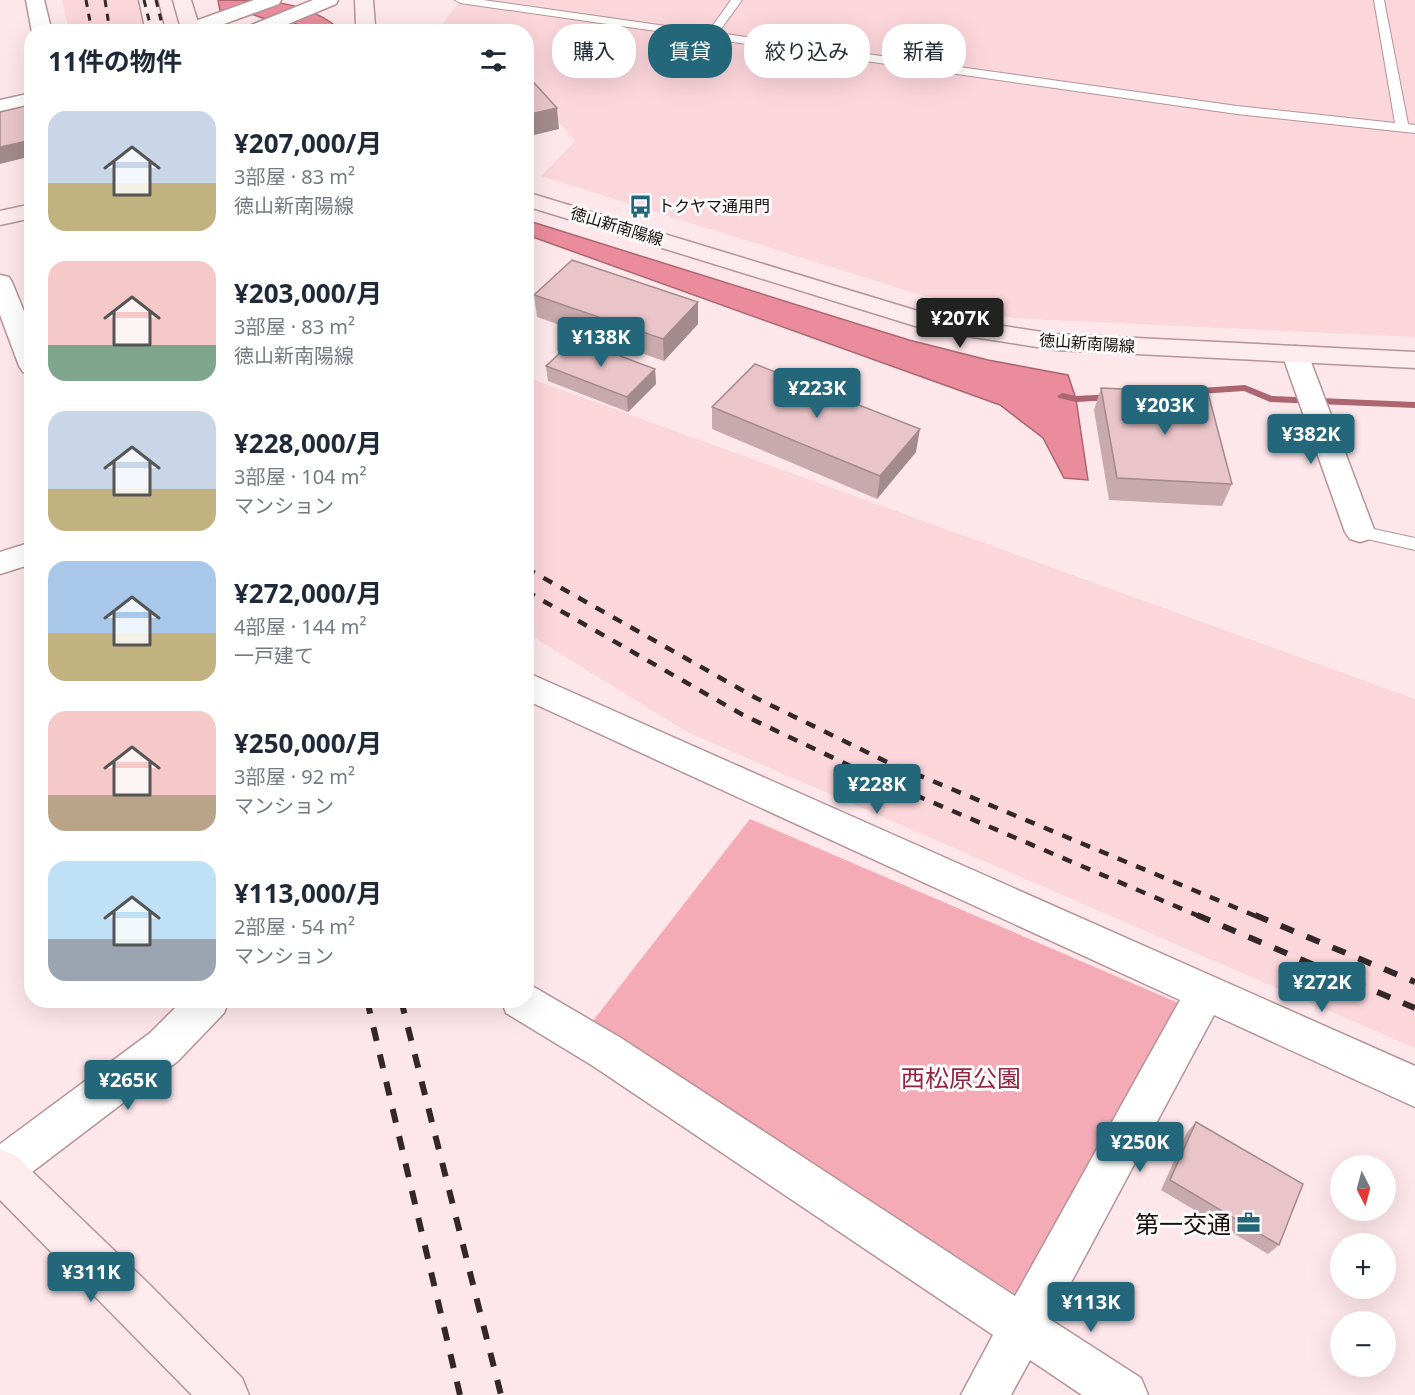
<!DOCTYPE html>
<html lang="ja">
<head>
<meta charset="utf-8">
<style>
  :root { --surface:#fff; --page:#f2f2f3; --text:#1f2937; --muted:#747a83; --accent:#25677a }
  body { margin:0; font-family:"Noto Sans","Noto Sans JP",sans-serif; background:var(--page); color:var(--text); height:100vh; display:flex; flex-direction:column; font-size:22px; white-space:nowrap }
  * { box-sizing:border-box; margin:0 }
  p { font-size:20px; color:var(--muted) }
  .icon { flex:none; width:33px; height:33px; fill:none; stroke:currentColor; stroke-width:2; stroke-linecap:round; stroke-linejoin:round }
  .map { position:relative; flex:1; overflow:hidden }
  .details { position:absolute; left:24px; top:24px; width:510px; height:984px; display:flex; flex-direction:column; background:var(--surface); border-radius:24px; box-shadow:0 6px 24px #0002 }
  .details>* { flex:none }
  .guide { position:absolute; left:552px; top:24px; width:570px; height:54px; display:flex; gap:12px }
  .needle { width:39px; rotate:174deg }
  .fabs { position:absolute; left:1330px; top:1155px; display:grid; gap:12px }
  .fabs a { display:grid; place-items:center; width:66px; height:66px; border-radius:50%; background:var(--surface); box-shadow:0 6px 24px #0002; font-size:30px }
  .price { position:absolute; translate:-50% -51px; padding:0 14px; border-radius:6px; background:var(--accent); color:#fff; font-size:20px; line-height:39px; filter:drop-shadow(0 2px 3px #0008) }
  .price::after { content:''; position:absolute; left:50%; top:36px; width:18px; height:14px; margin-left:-9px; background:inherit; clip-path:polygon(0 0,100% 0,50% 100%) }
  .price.current { background:#222; color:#fff }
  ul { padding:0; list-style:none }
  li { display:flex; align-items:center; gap:18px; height:150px; padding:0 24px }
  li span { display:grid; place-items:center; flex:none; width:168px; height:120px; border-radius:18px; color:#555 }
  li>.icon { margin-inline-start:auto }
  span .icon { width:72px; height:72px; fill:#fffc; stroke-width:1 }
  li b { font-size:26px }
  h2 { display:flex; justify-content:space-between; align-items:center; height:72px; padding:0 24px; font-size:26px }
  .pill { padding:0 21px; border-radius:24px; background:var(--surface); box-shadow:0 6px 24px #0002; font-size:21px; line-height:54px }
  .pill.current { background:var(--accent); color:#fff }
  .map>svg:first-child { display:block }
  .built { fill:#fbd6db }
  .green { fill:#f4abb5 }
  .water { fill:#ea8c9b; stroke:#ab6671; stroke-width:1.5 }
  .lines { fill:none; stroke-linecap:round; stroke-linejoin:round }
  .stream { fill:#ab6671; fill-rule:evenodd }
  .lane-casing { stroke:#b59397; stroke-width:2 }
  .street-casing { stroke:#b59397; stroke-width:3 }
  .secondary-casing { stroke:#b59397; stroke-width:3 }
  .lane { fill:#fff; fill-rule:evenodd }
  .street { fill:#fff; fill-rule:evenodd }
  .secondary { fill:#fdecee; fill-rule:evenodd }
  .rail-far2 { stroke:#342729; stroke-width:3; stroke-dasharray:7 7; stroke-linecap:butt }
  .rail-far1 { stroke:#342729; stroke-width:4.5; stroke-dasharray:10 10; stroke-linecap:butt }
  .rail { stroke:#342729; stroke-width:6; stroke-dasharray:14 14; stroke-linecap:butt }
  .wall { fill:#c8a9ad }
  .shaded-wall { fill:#a38a8d }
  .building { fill:#e9c5c9; stroke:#a38a8d; stroke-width:1.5 }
  .labels { text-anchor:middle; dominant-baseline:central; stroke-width:6; stroke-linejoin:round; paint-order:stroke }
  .far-poi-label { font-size:16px; fill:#190d0f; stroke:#fbfbfb; text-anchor:start }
  .far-street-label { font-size:16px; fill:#190d0f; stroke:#fbfbfb }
  .near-park-label { font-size:24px; fill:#922441; stroke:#fbfbfb }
  .near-poi-label { font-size:24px; fill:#190d0f; stroke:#fbfbfb; text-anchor:end }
</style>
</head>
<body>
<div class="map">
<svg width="1415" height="1395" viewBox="0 0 1415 1395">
  <rect width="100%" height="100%" fill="#fee7ea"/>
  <path class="built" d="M62,0H145L161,31H69Z
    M461,0H1415V337L1012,318L911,292L541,176L575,141L527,85L526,32H436Z
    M526,377L1415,699V1048L687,732L527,633Z"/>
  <path class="green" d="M750,819L1183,1005L1015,1294L592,1022Z"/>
  <path class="water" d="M218,0C265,0 307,0 342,31H310L294,23L268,20L234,8L220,11Z
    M526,220L909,340L988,360L1068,375L1076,399L1088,480L1064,478L1043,438L1000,405L527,235Z"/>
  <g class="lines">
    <path class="stream" d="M1245,385L1272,396L1415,402V408L1270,402L1244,391L1170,396L1165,393L1170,390Z
      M1062,393L1076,396L1113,394L1118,397L1113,400L1076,402L1059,398L1057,396Z"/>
    <defs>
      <path id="lane" d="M455,0H483L708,32L731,0H742L718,33L1237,106L1395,123L1374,0H1384L1408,124L1415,125V133L1237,114L460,3Z
        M1360,526L1415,538V550L1354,536L1351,532Z"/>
      <path id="street" d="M26,0H44L52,32H32Z
        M254,0H281L279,4L202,32H183L181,29L184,25Z
        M313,0H338L336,4L269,32H242L244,28Z
        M32,93V105L0,112V100Z
        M0,275L9,277L12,282L32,331V374L23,372L19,366L0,315Z
        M1295,346L1304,348L1308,354L1375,532L1370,539L1360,542L1350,539L1345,532L1282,354L1286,348Z
        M32,542V564L0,574V552Z
        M526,672L1415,1066V1107L1214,1015L1051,1320L1141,1378L1148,1395H1082L1030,1360L1011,1395H961L993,1335L593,1066L506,1013L501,1000H526V984L534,987L621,1038L1015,1296L1180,1000L526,700Z
        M183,1000H229L224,1013L178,1061L15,1185L0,1191V1144L150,1033Z"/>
      <path id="secondary" d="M139,0H157L165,32H146Z
        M173,0H191L201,32H182Z
        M355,0H373L375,25L380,32L359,30L356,26Z
        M526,192L931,315L1056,334L1415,352V368L1056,350L928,330L526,206Z
        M32,204V218L0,225V211Z
        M0,1149L15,1155L149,1284L242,1378L249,1395H192L0,1200Z"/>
    </defs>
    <use href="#lane" class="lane-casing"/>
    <use href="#street" class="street-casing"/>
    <use href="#secondary" class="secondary-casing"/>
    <use href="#lane" class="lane"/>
    <use href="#street" class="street"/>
    <use href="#secondary" class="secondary"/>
    <path class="rail-far2" d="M86,0L92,32
      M105,0L110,32
      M144,0L152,32
      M156,0L164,32"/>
    <path class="rail-far1" d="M526,568L756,698L887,762L1258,917
      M526,591L743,715L880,780L1201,917"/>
    <path class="rail" d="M1197,915L1415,1008
      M1255,915L1415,982
      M367,1000L460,1395
      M401,1000L501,1395"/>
  </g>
  <path class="wall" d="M534,295L698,324L664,361L537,317Z
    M546,366L655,369L656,384L628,412L548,381Z
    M1101,388L1232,484L1222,506L1109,500L1094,410Z
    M712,407L916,452L877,499L712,429Z
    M1196,1122L1279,1245L1268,1254L1161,1190L1187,1132Z"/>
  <path class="shaded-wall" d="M557,108L559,129L526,137V115Z
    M32,140V156L0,164V147Z
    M698,302V324L664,361L663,339Z
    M655,369L656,384L628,412L627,397Z
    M920,429L916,452L877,499L880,476Z"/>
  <path class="building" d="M526,74L557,108L526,115Z
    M25,106L32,121V140L0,147V112Z
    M572,260L698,302L663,339L534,295Z
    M575,339L655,369L627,397L546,366Z
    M755,364L920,429L880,476L712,407Z
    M1101,388L1208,393L1232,484L1117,478Z
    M1196,1122L1303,1184L1279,1245L1170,1180Z"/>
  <defs>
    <symbol id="bus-bare" viewBox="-9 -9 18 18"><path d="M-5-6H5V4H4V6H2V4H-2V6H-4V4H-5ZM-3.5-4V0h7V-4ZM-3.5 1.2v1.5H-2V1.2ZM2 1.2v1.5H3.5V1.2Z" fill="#25677a" stroke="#fbfbfb" stroke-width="2.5" paint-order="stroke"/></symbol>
    <symbol id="office-bare" viewBox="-9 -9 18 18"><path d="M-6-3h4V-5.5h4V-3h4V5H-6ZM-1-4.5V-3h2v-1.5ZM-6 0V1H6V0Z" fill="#25677a" stroke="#fbfbfb" stroke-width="2.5" paint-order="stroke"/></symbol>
  </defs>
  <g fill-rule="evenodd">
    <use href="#bus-bare" x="624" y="190" width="33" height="33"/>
    <use href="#office-bare" x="1232" y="1206" width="33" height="33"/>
  </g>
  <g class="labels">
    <g class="far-poi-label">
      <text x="658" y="206">トクヤマ通用門</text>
    </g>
    <g class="far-street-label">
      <text transform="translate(617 226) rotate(17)">徳山新南陽線</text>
      <text transform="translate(1087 343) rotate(4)">徳山新南陽線</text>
    </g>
    <g class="near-park-label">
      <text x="961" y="1077">西松原公園</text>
    </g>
    <g class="near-poi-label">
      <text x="1231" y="1223">第一交通</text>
    </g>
  </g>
</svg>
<div class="fabs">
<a><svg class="needle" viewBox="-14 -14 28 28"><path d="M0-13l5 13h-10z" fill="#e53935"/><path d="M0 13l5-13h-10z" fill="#747a83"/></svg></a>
<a>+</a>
<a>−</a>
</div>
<b class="price current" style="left:960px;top:349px">¥207K</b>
<b class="price" style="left:601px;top:368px">¥138K</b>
<b class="price" style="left:817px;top:419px">¥223K</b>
<b class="price" style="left:1165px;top:436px">¥203K</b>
<b class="price" style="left:1311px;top:465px">¥382K</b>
<b class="price" style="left:877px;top:815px">¥228K</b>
<b class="price" style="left:1322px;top:1013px">¥272K</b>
<b class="price" style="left:128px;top:1111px">¥265K</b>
<b class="price" style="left:1140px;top:1173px">¥250K</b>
<b class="price" style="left:91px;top:1303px">¥311K</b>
<b class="price" style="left:1091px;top:1333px">¥113K</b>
<div class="guide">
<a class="pill">購入</a>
<a class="pill current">賃貸</a>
<a class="pill">絞り込み</a>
<a class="pill">新着</a>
</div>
<section class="details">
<h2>11件の物件<svg class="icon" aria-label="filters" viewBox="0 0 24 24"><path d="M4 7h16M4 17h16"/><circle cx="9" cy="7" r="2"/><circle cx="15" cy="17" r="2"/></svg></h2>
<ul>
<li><span style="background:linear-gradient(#c9d6e8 60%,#c2b280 0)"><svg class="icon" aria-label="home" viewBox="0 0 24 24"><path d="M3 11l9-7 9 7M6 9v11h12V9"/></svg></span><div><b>¥207,000/月</b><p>3部屋 · 83 m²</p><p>徳山新南陽線</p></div></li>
<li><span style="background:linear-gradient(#f6c9c9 70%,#7fa58c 0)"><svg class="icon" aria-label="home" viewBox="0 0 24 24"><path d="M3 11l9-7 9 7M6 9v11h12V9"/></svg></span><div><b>¥203,000/月</b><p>3部屋 · 83 m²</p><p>徳山新南陽線</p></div></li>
<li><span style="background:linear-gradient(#c9d6e8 65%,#c2b280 0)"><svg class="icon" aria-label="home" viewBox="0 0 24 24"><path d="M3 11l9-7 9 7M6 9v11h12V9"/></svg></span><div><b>¥228,000/月</b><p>3部屋 · 104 m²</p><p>マンション</p></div></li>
<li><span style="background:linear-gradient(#a9c7e8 60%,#c2b280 0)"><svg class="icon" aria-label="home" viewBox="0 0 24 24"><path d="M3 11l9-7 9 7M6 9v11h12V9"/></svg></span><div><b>¥272,000/月</b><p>4部屋 · 144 m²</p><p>一戸建て</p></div></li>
<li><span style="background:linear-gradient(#f6c9c9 70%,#b9a48a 0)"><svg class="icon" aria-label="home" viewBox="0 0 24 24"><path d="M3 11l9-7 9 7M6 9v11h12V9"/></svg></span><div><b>¥250,000/月</b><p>3部屋 · 92 m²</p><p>マンション</p></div></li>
<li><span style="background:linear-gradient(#bfe0f5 65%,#9aa5b1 0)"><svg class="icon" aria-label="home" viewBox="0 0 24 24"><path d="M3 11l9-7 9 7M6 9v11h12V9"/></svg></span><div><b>¥113,000/月</b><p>2部屋 · 54 m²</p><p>マンション</p></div></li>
</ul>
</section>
</div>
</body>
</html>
